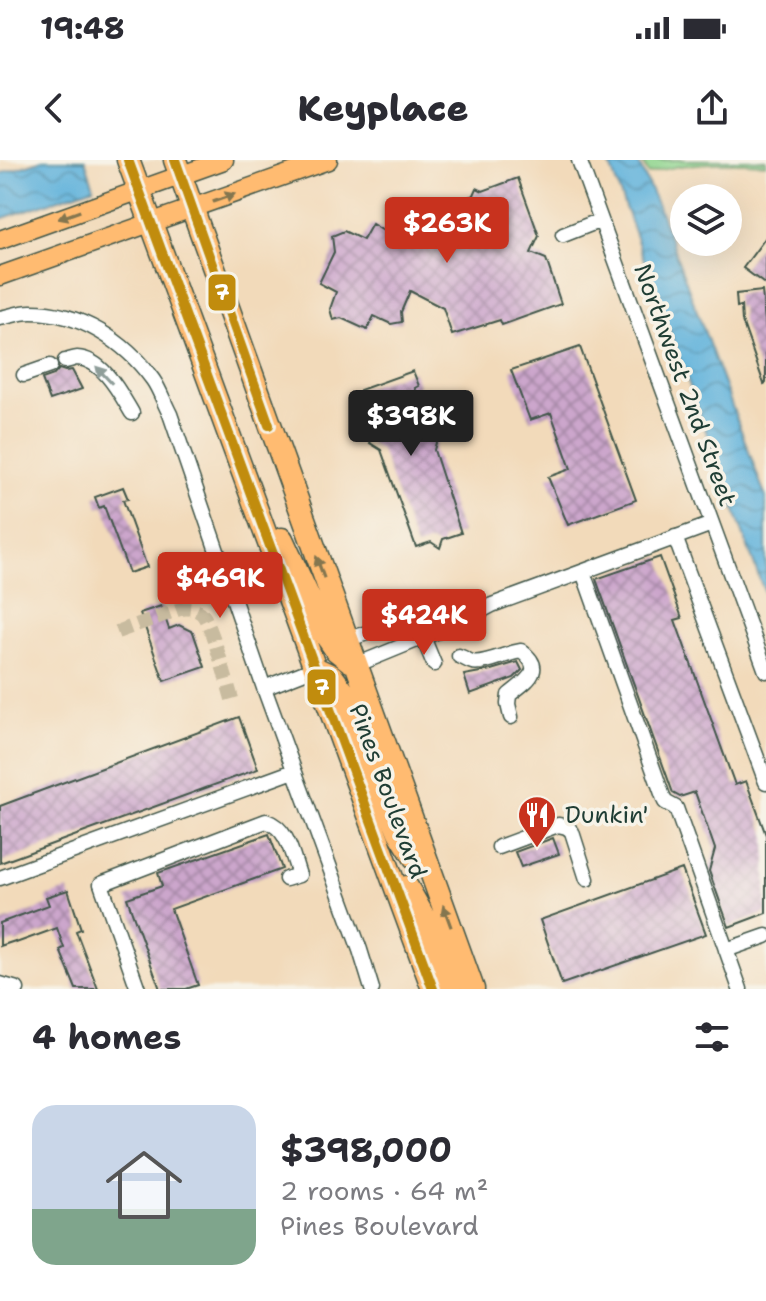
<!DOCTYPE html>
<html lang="en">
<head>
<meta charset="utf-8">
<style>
  :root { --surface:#fff; --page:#f2f2f3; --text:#2b2b33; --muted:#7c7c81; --accent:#c8321e }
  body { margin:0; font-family:"Shantell Sans",sans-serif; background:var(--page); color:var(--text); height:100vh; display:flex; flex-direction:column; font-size:30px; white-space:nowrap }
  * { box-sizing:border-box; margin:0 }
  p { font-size:26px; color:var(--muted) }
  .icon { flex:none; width:44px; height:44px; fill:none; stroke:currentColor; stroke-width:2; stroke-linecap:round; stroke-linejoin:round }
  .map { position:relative; height:829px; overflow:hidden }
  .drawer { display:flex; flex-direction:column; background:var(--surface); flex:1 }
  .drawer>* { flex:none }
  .controls { position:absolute; left:670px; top:24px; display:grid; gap:16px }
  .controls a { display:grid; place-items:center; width:72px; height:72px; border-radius:50%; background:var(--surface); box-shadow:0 8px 32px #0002; font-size:40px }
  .price { position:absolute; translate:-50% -68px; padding:0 18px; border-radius:8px; background:var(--accent); color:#fff; font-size:26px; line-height:52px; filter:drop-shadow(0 2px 4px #0008) }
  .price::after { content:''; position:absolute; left:50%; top:48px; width:24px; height:18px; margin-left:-12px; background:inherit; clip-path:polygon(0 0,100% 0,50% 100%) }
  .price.selected { background:#222; color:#fff }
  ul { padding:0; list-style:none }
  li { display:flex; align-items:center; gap:24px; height:200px; padding:0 32px }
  li span { display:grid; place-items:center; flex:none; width:224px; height:160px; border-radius:24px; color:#555 }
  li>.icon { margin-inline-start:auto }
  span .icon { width:96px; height:96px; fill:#fffc; stroke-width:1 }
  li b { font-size:34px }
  h2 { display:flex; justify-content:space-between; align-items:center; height:96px; padding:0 32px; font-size:34px }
  .status { display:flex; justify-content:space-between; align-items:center; height:56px; padding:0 40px; background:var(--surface); direction:ltr }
  .status svg { height:22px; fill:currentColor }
  header { display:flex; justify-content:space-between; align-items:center; height:104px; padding:0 32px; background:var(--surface); font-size:36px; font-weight:800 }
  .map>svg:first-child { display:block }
  .grass { fill:url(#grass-tufts); stroke:#588962; stroke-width:2 }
  .water { fill:url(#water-waves); stroke:#407888; stroke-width:2 }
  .building { fill:url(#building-cross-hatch) }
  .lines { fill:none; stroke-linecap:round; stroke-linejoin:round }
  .minor-tunnel { stroke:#c8bb9f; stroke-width:14; stroke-dasharray:14 7; stroke-linecap:butt }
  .minor-casing { stroke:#3f5548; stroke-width:17 }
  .major-casing { stroke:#3f5548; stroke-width:21 }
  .highway-casing { stroke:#3f5548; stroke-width:25 }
  .minor { stroke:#fff; stroke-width:14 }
  .major { stroke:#ffbb71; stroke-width:18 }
  .highway { stroke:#ffbb71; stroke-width:22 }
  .bus-1-casing { stroke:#f7f3e8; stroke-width:16 }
  .bus-1 { stroke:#c18c0d; stroke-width:10 }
  .oneway { fill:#84764f }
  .oneway2 { fill:#8f9e9a }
  .labels { text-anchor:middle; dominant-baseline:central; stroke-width:7; stroke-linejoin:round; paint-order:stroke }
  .street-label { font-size:24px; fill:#1f3d34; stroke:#f7f3e8 }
  .poi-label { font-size:24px; fill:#1f3d34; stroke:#f7f3e8; text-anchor:start }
  .line-badge { stroke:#f7f3e8; stroke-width:3 }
  .badge-label { font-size:22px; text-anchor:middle; font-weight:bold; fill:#fff }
</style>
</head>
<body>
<div class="status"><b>19:48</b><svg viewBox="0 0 49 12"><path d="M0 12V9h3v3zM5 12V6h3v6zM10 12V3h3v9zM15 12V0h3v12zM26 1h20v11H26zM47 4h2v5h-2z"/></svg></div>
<header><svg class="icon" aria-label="back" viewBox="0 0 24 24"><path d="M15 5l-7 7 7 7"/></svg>Keyplace<svg class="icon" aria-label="share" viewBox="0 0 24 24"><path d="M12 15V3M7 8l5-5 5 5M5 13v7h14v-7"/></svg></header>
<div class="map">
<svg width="766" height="829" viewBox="0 0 766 829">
  <defs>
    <pattern id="grass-tufts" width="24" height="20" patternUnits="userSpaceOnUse" patternTransform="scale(2)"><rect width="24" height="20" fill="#90d58f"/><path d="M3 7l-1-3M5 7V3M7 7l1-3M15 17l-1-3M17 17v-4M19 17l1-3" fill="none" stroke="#75ae76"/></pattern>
    <pattern id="water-waves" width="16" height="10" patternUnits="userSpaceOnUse" patternTransform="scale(2)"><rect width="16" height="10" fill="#60b2db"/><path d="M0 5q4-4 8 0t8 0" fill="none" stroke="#4f92b2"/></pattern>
    <pattern id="building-cross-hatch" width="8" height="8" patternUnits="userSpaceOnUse" patternTransform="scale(2)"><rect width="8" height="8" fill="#cca6cc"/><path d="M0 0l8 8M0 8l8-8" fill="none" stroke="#a588a6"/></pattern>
  </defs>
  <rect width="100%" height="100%" fill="#f7f3e8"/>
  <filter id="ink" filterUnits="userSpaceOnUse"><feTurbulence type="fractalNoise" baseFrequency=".0125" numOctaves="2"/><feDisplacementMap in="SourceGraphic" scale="16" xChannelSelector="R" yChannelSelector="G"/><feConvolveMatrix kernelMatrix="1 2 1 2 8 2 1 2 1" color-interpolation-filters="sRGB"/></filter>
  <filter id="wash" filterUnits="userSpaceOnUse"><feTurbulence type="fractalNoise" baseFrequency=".006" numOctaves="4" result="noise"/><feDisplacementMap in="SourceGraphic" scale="32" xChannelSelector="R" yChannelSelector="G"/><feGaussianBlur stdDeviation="1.8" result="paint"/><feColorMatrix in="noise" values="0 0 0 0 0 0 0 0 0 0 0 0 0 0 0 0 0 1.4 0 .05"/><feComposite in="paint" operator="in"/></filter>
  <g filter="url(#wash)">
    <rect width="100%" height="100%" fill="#f2daba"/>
    <path class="grass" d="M641,0H766V4C726,2 686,1 648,14Z"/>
    <path class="water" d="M43,0H85L94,27L0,59V14Z
      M608,0H637L658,46L766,338V437Z"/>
    <g id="blocks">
      <path class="building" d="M518,18L539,76L531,93L546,99L561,144L502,165L500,160L452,175L443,148L410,131L401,152L402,162L391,164L374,156L367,170L341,158L333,160L330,149L336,132L319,123L334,92L332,76L344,71L363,80L372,64L385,72L406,64L405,62L474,35L477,28L483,31Z
        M766,77V125L743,108Z
        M762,131L766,171V223L764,224L742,161L741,146L737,147L736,134Z
        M580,187L636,340L568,365L548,317L571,309L551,253L530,260L511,210Z
        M59,209L65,211L72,210L82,229L50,240L42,219L54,215Z
        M413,211L419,226L415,228L426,258L440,268L434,290L461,373L443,379L440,388L431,382L416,387L381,290L370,283L375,272L360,230Z
        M123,327L128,339L123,340L147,407L129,413L104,346L99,348L95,337Z
        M660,397L682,458L675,460L735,625L746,621L766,675V753L729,767L709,711L715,689L695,632L680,637L673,633L596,419Z
        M161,446L169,469L179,465L193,472L205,507L164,521L140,453Z
        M518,502L522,510L514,518L470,534L464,515L491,510Z
        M239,557L258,609L0,703V646Z
        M269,674L282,709L171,749L198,825L186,829H160L127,738L162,726L158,713Z
        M553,678L559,694L521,707L515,692Z
        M682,709L706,774L562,824L540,760Z
        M68,730L81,769L76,771L98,829H76L60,790L64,788L57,768L16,783L15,781L0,786V763L49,745L46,737Z"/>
    </g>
  </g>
  <g filter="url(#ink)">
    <use href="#blocks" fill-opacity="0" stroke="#3f5548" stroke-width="2"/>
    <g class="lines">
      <path class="minor-tunnel" d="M117,472L180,449C188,448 197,448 203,455C212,467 227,522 232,539"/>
      <defs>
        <path id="minor" d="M579,0L766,511
          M563,75L601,60
          M0,158C10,156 21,152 31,152C80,152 125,181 153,220C160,230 164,243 170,254L264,528L360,790L372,829
          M65,201C67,201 75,198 77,198C103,199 120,233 132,253
          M24,215L50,206
          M675,377L766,622
          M583,412L665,642L676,648L740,829
          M423,477L434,504
          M346,480L426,453H471
          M459,496C460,496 471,502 472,502C483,505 507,493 521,491C547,510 526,521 509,535L508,544L511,557
          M356,505L456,464L492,445L712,364
          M264,528L315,508
          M499,687L558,665C565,666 568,667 572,672L587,719
          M0,718L294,611
          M726,790L766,776
          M0,824L17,829
          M138,829L101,724L266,661C288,668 292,695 299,715L286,719"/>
        <path id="major" d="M0,80L224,0
          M0,116L328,0"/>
        <path id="highway" d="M128,0L433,829
          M175,0L473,829
          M282,379L327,477L336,490L350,501
          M315,508L332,516L343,531L399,672L415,698
          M407,727L425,759L450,829"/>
      </defs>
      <use href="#minor" class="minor-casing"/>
      <use href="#major" class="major-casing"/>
      <use href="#highway" class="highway-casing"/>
      <use href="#minor" class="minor"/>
      <use href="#major" class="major"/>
      <use href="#highway" class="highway"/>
      <defs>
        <path id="bus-1" d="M128,0L433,829
          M175,0L269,265"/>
      </defs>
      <use href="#bus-1" class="bus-1-casing"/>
      <use href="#bus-1" class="bus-1"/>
    </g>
    <defs><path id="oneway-solid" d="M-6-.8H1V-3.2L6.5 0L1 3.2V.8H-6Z" transform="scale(2)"/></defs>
    <g class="oneway">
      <use href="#oneway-solid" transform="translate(224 38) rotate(-20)"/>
      <use href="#oneway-solid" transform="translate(69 55) rotate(160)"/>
      <use href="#oneway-solid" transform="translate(320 407) rotate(-110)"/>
      <use href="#oneway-solid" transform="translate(447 756) rotate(-110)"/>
    </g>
    <use class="oneway2" href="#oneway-solid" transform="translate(104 215) rotate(-133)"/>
  </g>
  <defs>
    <symbol id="restaurant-pin" viewBox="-11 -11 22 30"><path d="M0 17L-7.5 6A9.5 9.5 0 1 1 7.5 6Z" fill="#c8321e" stroke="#f7f3e8"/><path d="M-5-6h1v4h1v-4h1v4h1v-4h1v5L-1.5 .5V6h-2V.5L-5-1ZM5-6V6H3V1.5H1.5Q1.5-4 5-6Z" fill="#fff"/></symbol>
  </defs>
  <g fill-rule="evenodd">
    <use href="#restaurant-pin" x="515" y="633" width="44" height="60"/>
  </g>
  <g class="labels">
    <g class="street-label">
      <text transform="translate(685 225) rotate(70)">Northwest 2nd Street</text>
      <text transform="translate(388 631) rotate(70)">Pines Boulevard</text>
    </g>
    <g class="poi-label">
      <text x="565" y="655">Dunkin'</text>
    </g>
  </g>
  <g class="line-badge">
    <rect x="207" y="113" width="30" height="39" rx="8" fill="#c18c0d"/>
    <rect x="306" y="508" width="31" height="38" rx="8" fill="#c18c0d"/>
  </g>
  <g class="badge-label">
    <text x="222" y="140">7</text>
    <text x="322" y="535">7</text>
  </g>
</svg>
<div class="controls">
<a><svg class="icon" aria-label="layers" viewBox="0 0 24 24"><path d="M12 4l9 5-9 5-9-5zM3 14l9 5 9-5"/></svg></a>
</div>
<b class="price" style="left:447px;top:105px">$263K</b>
<b class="price selected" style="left:411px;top:298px">$398K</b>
<b class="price" style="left:220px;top:460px">$469K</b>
<b class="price" style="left:424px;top:497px">$424K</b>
</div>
<section class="drawer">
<h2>4 homes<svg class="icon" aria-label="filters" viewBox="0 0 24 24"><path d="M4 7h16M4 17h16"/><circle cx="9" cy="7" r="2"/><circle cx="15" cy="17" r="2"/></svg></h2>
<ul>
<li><span style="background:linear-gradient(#c9d6e8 65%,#7fa58c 0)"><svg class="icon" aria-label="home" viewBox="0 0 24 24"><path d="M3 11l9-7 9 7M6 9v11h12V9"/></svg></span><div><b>$398,000</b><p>2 rooms · 64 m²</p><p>Pines Boulevard</p></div></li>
</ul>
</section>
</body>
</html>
